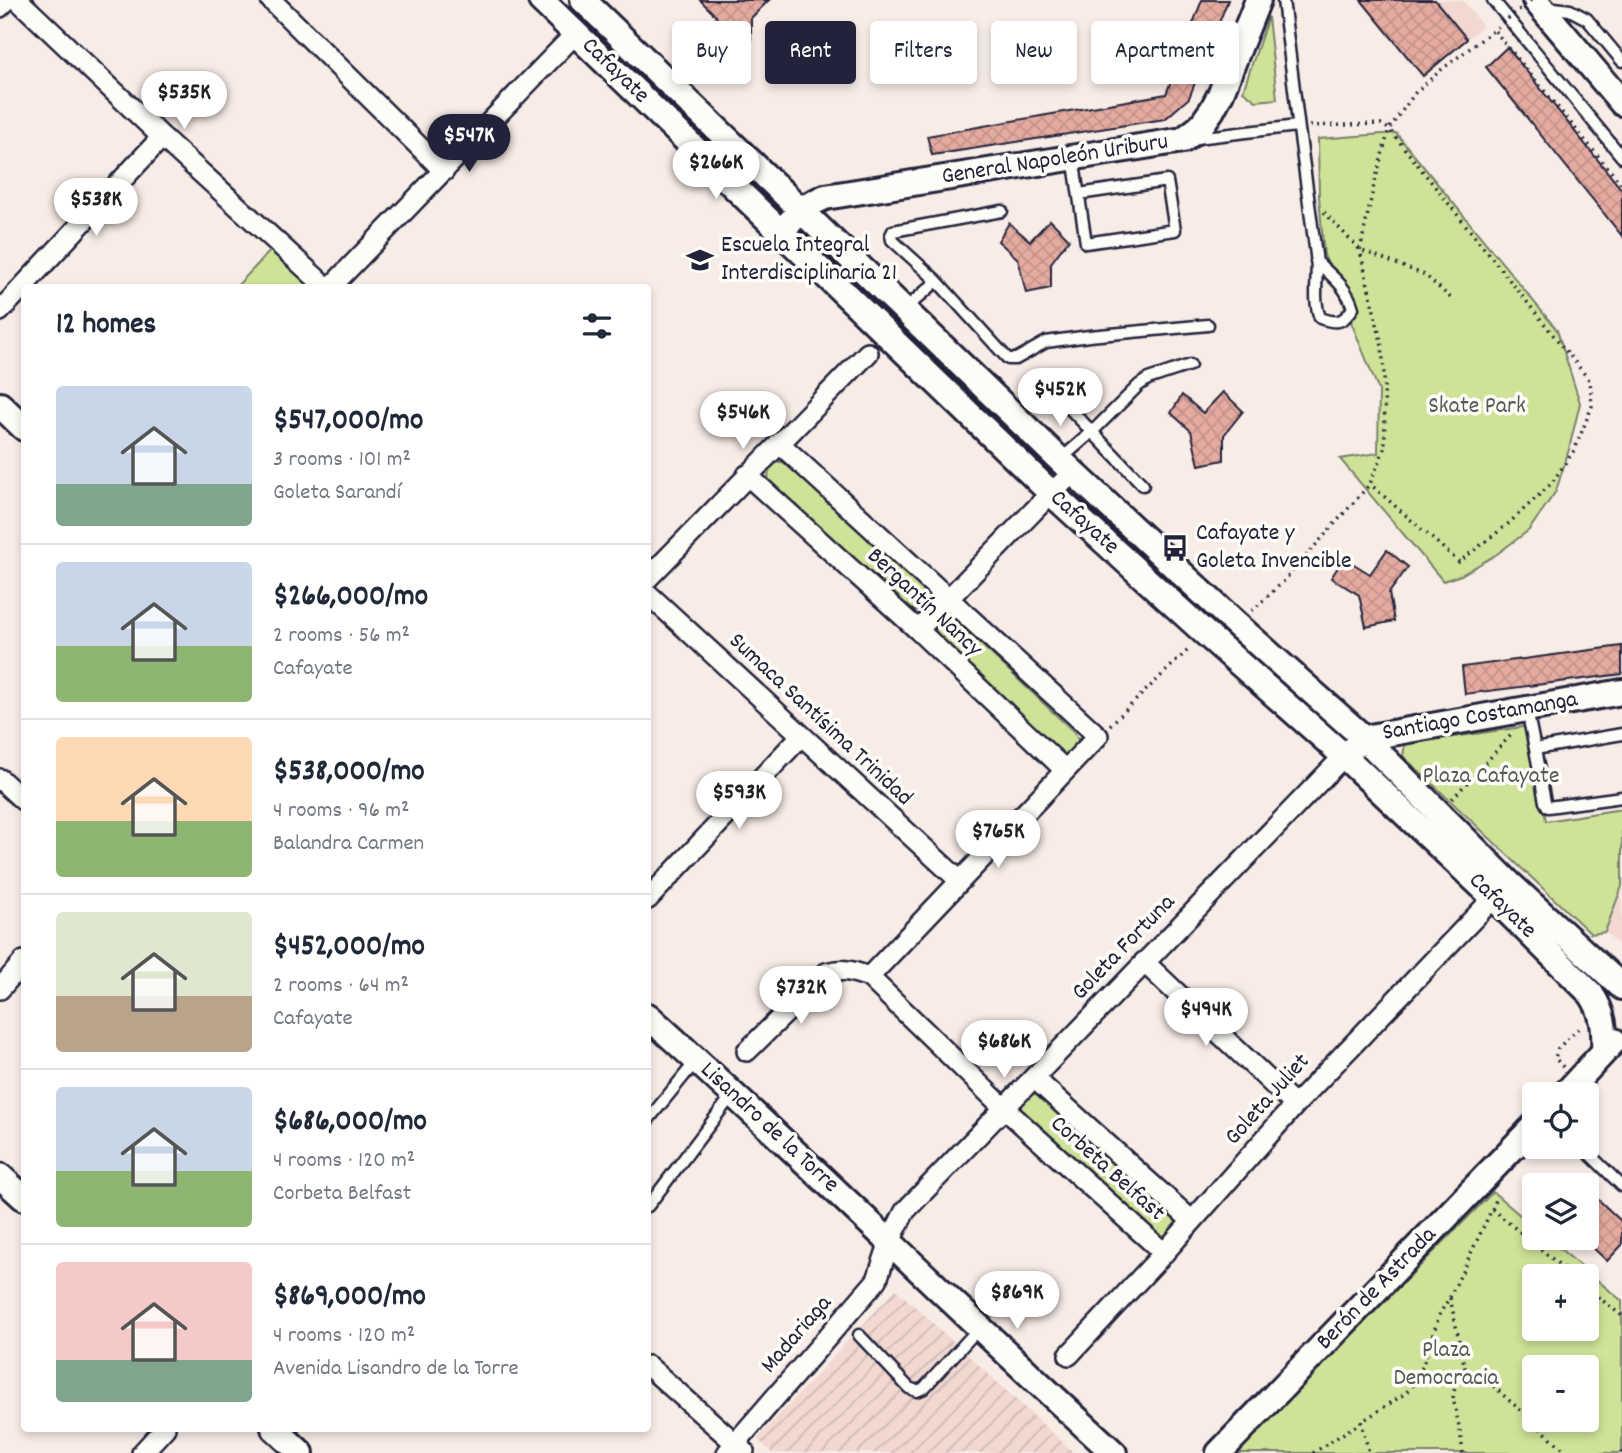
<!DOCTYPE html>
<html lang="en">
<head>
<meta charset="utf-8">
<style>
  :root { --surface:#fff; --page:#f6f6f7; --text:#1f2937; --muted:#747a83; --line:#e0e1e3; --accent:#22223b }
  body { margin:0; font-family:Dekko,sans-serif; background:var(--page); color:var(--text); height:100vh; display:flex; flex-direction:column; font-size:26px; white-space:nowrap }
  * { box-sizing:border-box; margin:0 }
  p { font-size:23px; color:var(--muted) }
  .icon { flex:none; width:38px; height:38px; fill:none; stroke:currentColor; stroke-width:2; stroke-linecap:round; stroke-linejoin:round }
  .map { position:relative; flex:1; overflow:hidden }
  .details { position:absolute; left:21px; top:284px; width:630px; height:1148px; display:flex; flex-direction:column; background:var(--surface); border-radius:7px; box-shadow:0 4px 10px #0003 }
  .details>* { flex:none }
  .hud { position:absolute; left:672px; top:21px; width:665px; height:63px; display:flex; gap:14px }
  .buttons { position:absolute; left:1522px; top:1082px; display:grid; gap:14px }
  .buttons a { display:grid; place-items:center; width:77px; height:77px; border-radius:7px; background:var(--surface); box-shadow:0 4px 10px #0003; font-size:35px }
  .price { position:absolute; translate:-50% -60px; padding:0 16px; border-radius:24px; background:#fff; color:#222; font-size:23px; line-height:46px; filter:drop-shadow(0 2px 4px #0008) }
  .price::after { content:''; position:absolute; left:50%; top:42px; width:21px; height:16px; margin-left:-10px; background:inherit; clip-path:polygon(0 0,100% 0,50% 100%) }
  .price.active { background:var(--accent); color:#fff }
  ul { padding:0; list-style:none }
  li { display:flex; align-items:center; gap:21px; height:175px; padding:0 35px }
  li+li { border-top:2px solid var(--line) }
  li span { display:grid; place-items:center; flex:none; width:196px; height:140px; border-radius:7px; color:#555 }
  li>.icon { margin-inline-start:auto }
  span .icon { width:84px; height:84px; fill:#fffc; stroke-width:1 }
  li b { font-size:30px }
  h2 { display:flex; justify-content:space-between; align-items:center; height:84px; padding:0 35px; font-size:30px }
  .chip { padding:0 24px; border-radius:7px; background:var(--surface); box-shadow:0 4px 10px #0003; font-size:24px; line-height:63px }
  .chip.active { background:var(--accent); color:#fff }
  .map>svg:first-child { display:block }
  .built { fill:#f2d8d1 }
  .industrial { fill:url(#industrial-furrows) }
  .green { fill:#cee398; stroke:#78826a; stroke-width:2; fill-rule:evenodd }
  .building { fill:url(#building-cross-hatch); stroke:#22223b; stroke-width:2 }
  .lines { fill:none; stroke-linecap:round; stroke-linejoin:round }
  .service-casing { stroke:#22223b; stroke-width:15 }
  .minor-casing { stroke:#22223b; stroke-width:24 }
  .tertiary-casing { stroke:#22223b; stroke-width:30 }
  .path { stroke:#22223b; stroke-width:3.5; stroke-dasharray:2 5; stroke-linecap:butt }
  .service { stroke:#fdfcf7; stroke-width:10 }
  .minor { stroke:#fdfcf7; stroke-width:19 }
  .tertiary { stroke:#fdfcf7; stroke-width:24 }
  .path-bridge { stroke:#22223b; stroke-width:3.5; stroke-dasharray:2 5; stroke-linecap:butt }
  .labels { text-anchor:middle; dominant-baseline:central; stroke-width:7; stroke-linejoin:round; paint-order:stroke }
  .street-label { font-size:24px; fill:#22223b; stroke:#fdfcf7 }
  .poi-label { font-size:24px; fill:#22223b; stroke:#fdfcf7; text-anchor:start }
  .park-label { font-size:24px; fill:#565c57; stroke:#fdfcf7 }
</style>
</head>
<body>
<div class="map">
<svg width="1622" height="1453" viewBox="0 0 1622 1453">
  <defs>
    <pattern id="industrial-furrows" width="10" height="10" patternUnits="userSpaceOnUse" patternTransform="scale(1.75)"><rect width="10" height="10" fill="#f2d8d1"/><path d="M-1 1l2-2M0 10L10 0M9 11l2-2" fill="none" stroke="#cfb9b4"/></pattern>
    <pattern id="building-cross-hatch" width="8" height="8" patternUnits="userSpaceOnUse" patternTransform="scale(1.75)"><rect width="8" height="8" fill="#e5aba0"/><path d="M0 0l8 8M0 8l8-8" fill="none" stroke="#c4938b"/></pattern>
  </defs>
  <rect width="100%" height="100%" fill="#f8ece6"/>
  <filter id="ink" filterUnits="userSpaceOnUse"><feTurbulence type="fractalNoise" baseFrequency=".0143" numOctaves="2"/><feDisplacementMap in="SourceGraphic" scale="14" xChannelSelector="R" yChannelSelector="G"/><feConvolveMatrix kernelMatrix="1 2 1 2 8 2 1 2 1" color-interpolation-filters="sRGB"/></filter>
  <g filter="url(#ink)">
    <path class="built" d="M1361,0H1462L1483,26L1422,76Z
      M1622,886V947L1605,932Z"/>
    <path class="industrial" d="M896,1289L1074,1453H772L757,1439Z"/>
    <path class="green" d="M1268,17L1277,99L1256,101L1243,91Z
      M1396,133L1557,330L1580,403L1569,449L1556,491L1529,530L1497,554L1461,575L1443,581L1340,459L1378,453L1379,391L1324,255L1319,196L1318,139Z
      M272,249L315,287H236Z
      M777,462H787L929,592V601L923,608L916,611L907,608L769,482C767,472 769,468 777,462Z
      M943,615H950L1075,733L1078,740V748L1065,757L1059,755L937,633L934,625Z
      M1530,726L1546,821L1622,809V886L1605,932L1591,934L1403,756L1405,744Z
      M1034,1078L1192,1221L1164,1253L1005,1109Z
      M1493,1192L1535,1228V1237H1546L1622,1301V1453H1235ZM1535,1276H1587V1328H1535ZM1535,1367H1587V1419H1535Z"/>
    <path class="building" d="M700,0H769L751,18V51H726L716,16Z
      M1202,0H1228L1189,98L1165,119L932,155L927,136L1166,94Z
      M1361,0H1435L1467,39L1423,76Z
      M1507,47L1622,190V236L1486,67Z
      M1050,220L1069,239L1051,263V288L1026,293L1018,259L998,241L1009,223L1030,241Z
      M1223,392L1243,411L1224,435V460L1199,465L1191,431L1171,413L1182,395L1203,413Z
      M1387,550L1408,567L1389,593L1394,621L1366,627L1359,595L1331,578L1344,558L1370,574Z
      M1622,646V674L1465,694L1462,667Z
      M1587,1189L1622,1222V1245L1607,1261L1587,1242Z"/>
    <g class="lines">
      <defs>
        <path id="service" d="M1283,0C1293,85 1304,170 1316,255C1319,277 1312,297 1320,318C1337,324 1343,323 1353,308C1347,287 1332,276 1316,261
          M1493,0L1622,157
          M1547,7L1570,10L1587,19L1622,61
          M1197,138L1297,126
          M1073,157L1086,243L1175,230L1167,181L1079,194
          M937,281L892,240L891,235L893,231L1002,211
          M904,310L937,281L1008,359H1016L1046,342L1089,336L1208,325
          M1047,385L1143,485
          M1061,459L1092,432L1139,385L1148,379L1190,365
          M1527,710L1535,749
          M1622,734L1535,749L1545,802L1548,807L1622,797
          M648,1120L696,1061
          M1581,1146L1622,1186
          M648,1206L733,1094
          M859,1335L909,1388L917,1391L924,1388L979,1328"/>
        <path id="minor" d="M18,0L162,137L326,287
          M271,0L444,171
          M0,7L7,0
          M331,287L576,33
          M0,311L162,137
          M779,443L1098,736L869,977
          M747,475L918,630L1065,770
          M648,578L868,353
          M648,594L960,881
          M918,630L1051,493L1074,472
          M0,779L24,801
          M648,899L801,736
          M1144,962L1295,1105
          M0,989L24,961
          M747,1051L826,973C844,968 852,971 869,977L1005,1109L1164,1253
          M1034,1078L1192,1221
          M1069,1355L1164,1253L1295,1105L1502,889
          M648,1366L744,1451
          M142,1453L165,1428
          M727,1453L877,1280L890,1241L905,1211L1344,756"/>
        <path id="tertiary" d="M541,0L1051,493L1205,633L1344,756L1494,898L1591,994C1604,1013 1605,1030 1604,1052
          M583,0L1060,460L1237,625L1364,738L1509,883L1622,987
          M1535,0L1622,103
          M791,221L810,204L825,197L1183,140L1200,127L1212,110L1221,93L1258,0
          M0,405L24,428
          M1356,745L1364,738L1622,692
          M648,1016C806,1159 957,1309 1114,1453
          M1565,1094L1614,1041
          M0,1176L24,1198
          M274,1428L301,1453
          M1219,1453L1535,1125"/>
      </defs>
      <use href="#service" class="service-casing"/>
      <use href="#minor" class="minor-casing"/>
      <use href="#tertiary" class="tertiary-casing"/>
      <path class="path" d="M1310,126L1381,124L1389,129L1590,381L1592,406L1575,449L1551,484L1508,524L1459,562L1370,484
        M1324,212L1360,250L1425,275L1454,301
        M1252,611L1283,582L1370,484L1385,447L1384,374L1382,346L1360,250L1374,185L1389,129L1415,93L1441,70L1494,30
        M1110,725L1190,648
        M1452,799L1511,735
        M1563,1067L1555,1058L1558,1048L1581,1026
        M1492,1209L1573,1276
        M1587,1288L1622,1316
        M1450,1298L1465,1368L1492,1385L1568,1453
        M1361,1421L1369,1453
        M1313,1453L1406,1393L1419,1377L1440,1313L1450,1297L1492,1209L1496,1200L1495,1198
        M1463,1453L1460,1431L1453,1398L1456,1381L1465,1368
        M1621,1453L1622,1451"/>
      <use href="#service" class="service"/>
      <use href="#minor" class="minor"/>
      <use href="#tertiary" class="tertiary"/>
      <path class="path-bridge" d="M1531,0L1494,30L1622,185"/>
    </g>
  </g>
  <defs>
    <symbol id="school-bare" viewBox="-9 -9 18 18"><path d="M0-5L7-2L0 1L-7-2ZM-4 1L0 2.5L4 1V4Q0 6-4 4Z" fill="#22223b" stroke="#fdfcf7" stroke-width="2.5" paint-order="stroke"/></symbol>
    <symbol id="bus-bare" viewBox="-9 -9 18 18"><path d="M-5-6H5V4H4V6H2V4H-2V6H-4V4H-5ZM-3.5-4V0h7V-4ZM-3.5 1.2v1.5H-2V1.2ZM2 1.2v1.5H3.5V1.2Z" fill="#22223b" stroke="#fdfcf7" stroke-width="2.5" paint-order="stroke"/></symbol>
  </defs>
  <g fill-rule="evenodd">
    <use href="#school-bare" x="681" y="241" width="38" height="38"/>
    <use href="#bus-bare" x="1156" y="529" width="38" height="38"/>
  </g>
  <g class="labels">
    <g class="street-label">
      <text transform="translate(615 71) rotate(44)">Cafayate</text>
      <text transform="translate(1055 160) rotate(-9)">General Napoleón Uriburu</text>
      <text transform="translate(1084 523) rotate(42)">Cafayate</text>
      <text transform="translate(924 603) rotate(43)">Bergantín Nancy</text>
      <text transform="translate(1480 717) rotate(-10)">Santiago Costamanga</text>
      <text transform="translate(820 720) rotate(43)">Sumaca Santísima Trinidad</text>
      <text transform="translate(1502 906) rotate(44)">Cafayate</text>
      <text transform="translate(1124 948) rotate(-46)">Goleta Fortuna</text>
      <text transform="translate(1268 1100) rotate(-48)">Goleta Juliet</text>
      <text transform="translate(769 1128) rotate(43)">Lisandro de la Torre</text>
      <text transform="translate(1107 1169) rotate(42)">Corbeta Belfast</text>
      <text transform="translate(1377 1289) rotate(-46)">Berón de Astrada</text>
      <text transform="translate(797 1335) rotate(-49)">Madariaga</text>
    </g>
    <g class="poi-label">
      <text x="721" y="246">Escuela Integral<tspan x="721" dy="28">Interdisciplinaria 21</tspan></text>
      <text x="1196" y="534">Cafayate y<tspan x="1196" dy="28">Goleta Invencible</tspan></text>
    </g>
    <g class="park-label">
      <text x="1477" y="407">Skate Park</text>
      <text x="1491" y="777">Plaza Cafayate</text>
      <text x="1446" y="1351">Plaza<tspan x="1446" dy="28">Democracia</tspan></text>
    </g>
  </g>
</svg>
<div class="buttons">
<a><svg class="icon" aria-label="locate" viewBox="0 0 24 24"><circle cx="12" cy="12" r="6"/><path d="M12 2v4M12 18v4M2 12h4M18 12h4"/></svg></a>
<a><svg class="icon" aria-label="layers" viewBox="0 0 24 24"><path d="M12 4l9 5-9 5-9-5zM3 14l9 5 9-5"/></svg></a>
<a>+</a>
<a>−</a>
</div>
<b class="price" style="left:184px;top:131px">$535K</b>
<b class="price active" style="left:469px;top:174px">$547K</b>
<b class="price" style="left:716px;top:201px">$266K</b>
<b class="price" style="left:96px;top:238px">$538K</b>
<b class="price" style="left:1060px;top:428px">$452K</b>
<b class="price" style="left:743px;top:451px">$546K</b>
<b class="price" style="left:739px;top:831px">$593K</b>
<b class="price" style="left:998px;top:870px">$765K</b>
<b class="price" style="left:801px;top:1026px">$732K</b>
<b class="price" style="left:1206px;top:1048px">$494K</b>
<b class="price" style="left:1004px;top:1080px">$686K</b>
<b class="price" style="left:1017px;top:1331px">$869K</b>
<div class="hud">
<a class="chip">Buy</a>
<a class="chip active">Rent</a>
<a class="chip">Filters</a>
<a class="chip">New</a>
<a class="chip">Apartment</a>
</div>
<section class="details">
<h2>12 homes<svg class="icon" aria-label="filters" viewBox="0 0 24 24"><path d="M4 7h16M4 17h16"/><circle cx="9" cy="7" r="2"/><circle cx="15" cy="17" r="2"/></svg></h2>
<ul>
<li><span style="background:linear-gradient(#c9d6e8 70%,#7fa58c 0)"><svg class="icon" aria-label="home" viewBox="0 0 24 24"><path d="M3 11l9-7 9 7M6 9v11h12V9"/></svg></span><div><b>$547,000/mo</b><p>3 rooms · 101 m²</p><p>Goleta Sarandí</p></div></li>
<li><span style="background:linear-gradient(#c9d6e8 60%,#8fb573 0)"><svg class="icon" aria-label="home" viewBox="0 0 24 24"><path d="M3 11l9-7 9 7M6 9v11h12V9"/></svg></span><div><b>$266,000/mo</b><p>2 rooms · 56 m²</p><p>Cafayate</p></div></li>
<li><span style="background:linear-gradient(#ffd9b3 60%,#8fb573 0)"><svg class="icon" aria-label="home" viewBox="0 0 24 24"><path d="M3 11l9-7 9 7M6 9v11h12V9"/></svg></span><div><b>$538,000/mo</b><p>4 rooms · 96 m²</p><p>Balandra Carmen</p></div></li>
<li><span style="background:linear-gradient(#dfe7d0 60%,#b9a48a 0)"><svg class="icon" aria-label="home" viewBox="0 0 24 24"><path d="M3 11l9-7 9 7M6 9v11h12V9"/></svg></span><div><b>$452,000/mo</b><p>2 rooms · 64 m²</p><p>Cafayate</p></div></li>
<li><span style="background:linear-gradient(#c9d6e8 60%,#8fb573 0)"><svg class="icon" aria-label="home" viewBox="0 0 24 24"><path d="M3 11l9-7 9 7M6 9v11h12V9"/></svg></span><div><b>$686,000/mo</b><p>4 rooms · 120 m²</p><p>Corbeta Belfast</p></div></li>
<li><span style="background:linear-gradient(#f6c9c9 70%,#7fa58c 0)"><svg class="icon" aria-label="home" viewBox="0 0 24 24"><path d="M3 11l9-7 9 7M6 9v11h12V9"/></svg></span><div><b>$869,000/mo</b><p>4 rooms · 120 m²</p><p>Avenida Lisandro de la Torre</p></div></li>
</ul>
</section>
</div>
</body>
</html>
